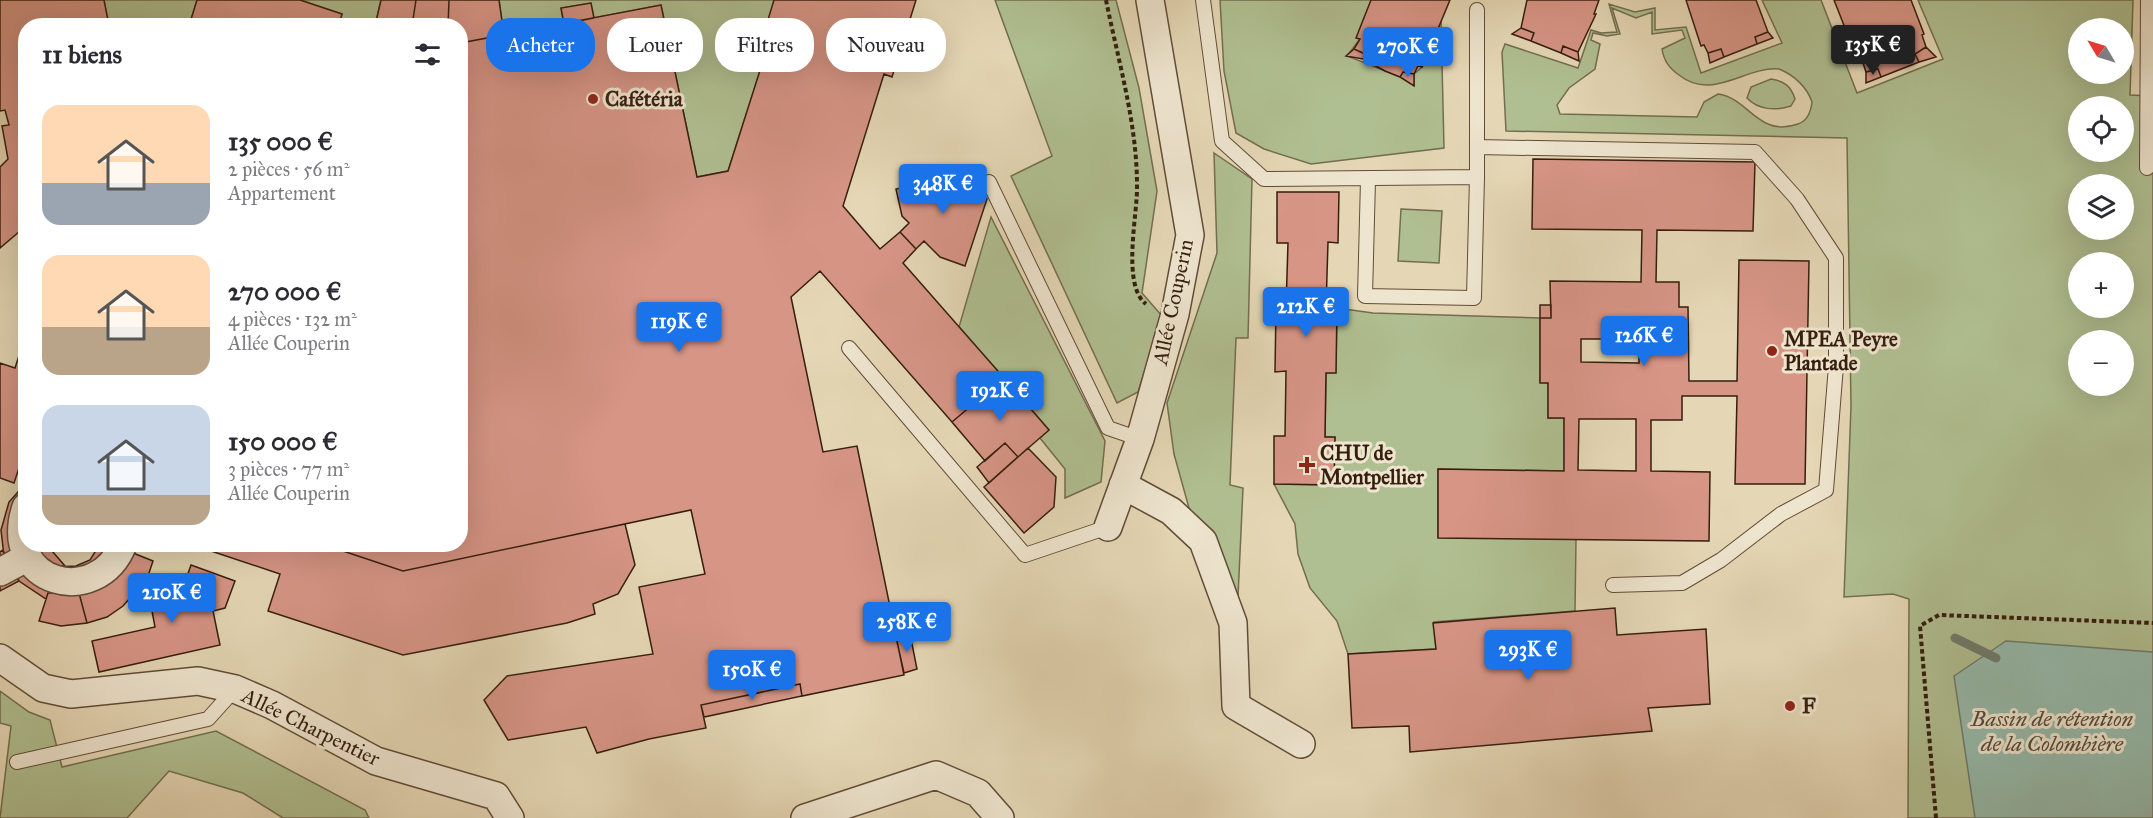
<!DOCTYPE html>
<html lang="fr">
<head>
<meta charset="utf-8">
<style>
  :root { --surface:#fff; --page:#f2f2f3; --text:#2b2b33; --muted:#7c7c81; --accent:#1a73e8 }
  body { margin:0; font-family:"IM FELL Great Primer",serif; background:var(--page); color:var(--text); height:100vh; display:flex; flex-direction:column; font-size:22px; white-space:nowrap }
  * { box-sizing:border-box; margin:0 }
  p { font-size:20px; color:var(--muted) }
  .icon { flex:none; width:33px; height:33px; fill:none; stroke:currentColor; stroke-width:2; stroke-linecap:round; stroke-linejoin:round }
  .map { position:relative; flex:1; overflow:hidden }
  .drawer { position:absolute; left:18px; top:18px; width:450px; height:534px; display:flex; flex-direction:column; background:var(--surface); border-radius:24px; box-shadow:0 6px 24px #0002 }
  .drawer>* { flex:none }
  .banner { position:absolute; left:486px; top:18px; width:570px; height:54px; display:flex; gap:12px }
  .needle { width:39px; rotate:308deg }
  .buttons { position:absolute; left:2068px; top:18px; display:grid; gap:12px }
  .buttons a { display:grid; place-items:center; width:66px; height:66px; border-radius:50%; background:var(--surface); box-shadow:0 6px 24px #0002; font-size:30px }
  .price { position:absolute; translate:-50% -51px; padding:0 14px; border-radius:6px; background:var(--accent); color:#fff; font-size:20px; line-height:39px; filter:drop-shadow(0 2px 3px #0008) }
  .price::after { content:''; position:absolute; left:50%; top:36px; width:18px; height:14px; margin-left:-9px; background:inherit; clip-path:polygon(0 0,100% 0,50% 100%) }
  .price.current { background:#222; color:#fff }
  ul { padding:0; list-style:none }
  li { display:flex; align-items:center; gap:18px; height:150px; padding:0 24px }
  li span { display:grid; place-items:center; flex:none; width:168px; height:120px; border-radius:18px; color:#555 }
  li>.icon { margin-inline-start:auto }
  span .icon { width:72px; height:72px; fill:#fffc; stroke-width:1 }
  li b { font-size:26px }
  h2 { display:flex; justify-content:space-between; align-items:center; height:72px; padding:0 24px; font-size:26px }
  .tag { padding:0 21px; border-radius:24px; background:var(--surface); box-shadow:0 6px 24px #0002; font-size:21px; line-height:54px }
  .tag.current { background:var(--accent); color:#fff }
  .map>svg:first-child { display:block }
  .green { fill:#b0bf91; stroke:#736e50; stroke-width:1.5; fill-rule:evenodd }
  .water { fill:#96baab; stroke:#707c6d; stroke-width:1.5 }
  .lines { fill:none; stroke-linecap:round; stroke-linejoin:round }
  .stream { stroke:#707c6d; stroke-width:9 }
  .building { fill:#d79586; stroke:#361e0f; stroke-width:1.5; fill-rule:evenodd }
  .service-casing { stroke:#624c38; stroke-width:16 }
  .minor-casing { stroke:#624c38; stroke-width:30 }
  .path { stroke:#361e0f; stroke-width:4; stroke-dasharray:4.5 3; stroke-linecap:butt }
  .service { stroke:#eee5cf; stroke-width:14 }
  .minor { stroke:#eee5cf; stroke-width:27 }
  .poi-dot { fill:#8f2418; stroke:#eee5cf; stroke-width:2 }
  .labels { text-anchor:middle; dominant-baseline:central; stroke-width:6; stroke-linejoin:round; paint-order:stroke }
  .poi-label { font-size:21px; font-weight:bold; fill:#361e0f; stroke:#eee5cf; text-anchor:start }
  .street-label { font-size:21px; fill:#361e0f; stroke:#eee5cf }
  .water-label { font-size:22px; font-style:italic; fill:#534d3e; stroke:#eee5cf }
</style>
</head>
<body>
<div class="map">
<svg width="2153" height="818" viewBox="0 0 2153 818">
  <rect width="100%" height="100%" fill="#e5d7b5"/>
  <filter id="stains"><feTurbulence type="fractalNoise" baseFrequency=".00333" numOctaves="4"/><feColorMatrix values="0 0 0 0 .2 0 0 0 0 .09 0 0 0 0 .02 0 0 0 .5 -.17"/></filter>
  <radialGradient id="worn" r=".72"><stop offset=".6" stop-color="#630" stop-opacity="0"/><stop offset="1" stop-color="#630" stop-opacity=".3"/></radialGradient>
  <path class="green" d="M104,0H197L189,26L109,25Z
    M300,0H381L375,26L353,25L340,21L342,14Z
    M499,0H774L770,39L728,171L697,177L661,5L594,18L590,3L561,8L564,24L504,35Z
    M995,0H1116L1139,88L1157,191L1142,293L1162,316L1138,392L1117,403L1011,176L1052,156Z
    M1220,0H1374L1360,39L1347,56L1406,79L1414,85V74L1422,67L1441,21L1444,148L1311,164L1264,149L1236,133L1224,71Z
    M1762,0H1821L1857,93L1943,59L1918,0H2133L2130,95L2153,96V818H1908L1909,599L1893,594L1844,597L1851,406L1847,138L1506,131L1502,52L1505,44L1578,68L1591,30L1601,33L1617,32L1609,4L1635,12L1655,8V30L1686,27L1701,73L1782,43ZM1612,8L1636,18L1652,12V34L1682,30L1685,38L1662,49C1664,61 1669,68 1679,75C1713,102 1745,66 1779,69C1794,75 1807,87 1812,102C1811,111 1807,121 1798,124C1758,138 1749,98 1718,94L1704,102L1697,117L1560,114L1557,105L1569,88L1595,69L1600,44L1591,40L1593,33L1607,36L1620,34ZM2079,28H2124V74H2079ZM2079,106H2124V152H2079ZM2079,184H2124V230H2079ZM2079,262H2124V308H2079ZM2079,340H2124V386H2079Z
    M1771,79C1784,81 1791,86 1795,99L1791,106C1776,111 1758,110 1747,98L1751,87Z
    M1214,153L1252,179L1248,338H1236L1230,485L1243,488L1238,597L1213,541L1189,508L1174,454L1167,403L1217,253Z
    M1401,209L1442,211L1439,263L1398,261Z
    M991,217L1105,441L1101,482L1065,498V469L1040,438L1049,430L959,327Z
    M1337,308L1373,313L1540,318V382L1548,383V418H1564V471L1438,469V537L1576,539L1575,611L1434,622L1436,649L1348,654L1337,621L1310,588L1298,554L1295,524L1274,484L1334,485L1335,438L1325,437L1326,373L1336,372Z
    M0,691L29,712L50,720L62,767L216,731L365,810L369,818H283L243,793L169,771L127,818H0L11,726L0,723Z"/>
  <path class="water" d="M2006,641L2153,652V818H1975L1954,676Z"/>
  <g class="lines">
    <path class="stream" d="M1955,638L1996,658"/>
  </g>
  <path class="building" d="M0,0H104L109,26H26V226L0,248V167L8,159L2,126L9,125L5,110L0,111Z
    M197,0H300L342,14L340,21L353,26H189Z
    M381,0H416L412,26H375Z
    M416,0H449L448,26H412Z
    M449,0H499L504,35L460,43V26H448Z
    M774,0H916L892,77L884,74L843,206L880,249L900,232L916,249L903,263L1004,378L952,422L820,271L791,297L823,452L857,446L904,675L802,696L800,684L701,705L706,728L649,739L597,753L586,727L508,740L484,700L507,676L653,654L639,587L705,574L691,510L403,571L322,544H460V43L661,5L697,177L728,171L770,39L763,36Z
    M1371,0H1450L1422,67L1418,66L1414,74L1403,72L1400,77L1385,71L1363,59L1365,54L1354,49L1360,39L1356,38Z
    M1527,0H1599L1594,14H1596L1578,52L1563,46L1561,53L1531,41L1534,33L1521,28Z
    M1686,0H1756L1768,32L1755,37L1757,44L1724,57L1721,49L1708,53L1704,45L1701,46Z
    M1834,0H1911L1924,34L1922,35L1926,47L1915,54L1919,62L1881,77L1878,69L1866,72L1862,60L1858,61Z
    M591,3L594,18L564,24L561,8Z
    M1521,28L1534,33L1531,41L1512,34Z
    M1768,32L1773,38L1757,44L1755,37Z
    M1563,46L1578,52L1579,61L1561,53Z
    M1926,47L1936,57L1919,62L1915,54Z
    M1354,49L1365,54L1363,59L1346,56Z
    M1721,49L1724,57L1710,63L1708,53Z
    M1878,69L1881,77L1866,83V72Z
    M1403,72L1414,74V86L1400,77Z
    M1533,159L1755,162L1753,231L1657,230L1656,282H1679V307H1688L1689,381H1737L1739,260L1809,261L1805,484H1735L1737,396H1682V420H1651V471L1710,472L1709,541L1438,538V469L1564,471V418H1548V383H1540V318H1551L1550,281L1641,282L1642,230L1532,229ZM1581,339H1639V363L1581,362ZM1579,419H1636V471L1578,470Z
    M968,173L987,199L965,266L940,257L924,241L916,249L900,232L909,223L902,216L896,189Z
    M1277,192H1339L1338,243L1328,242L1326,308H1337L1336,373H1326L1325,437H1335L1334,485L1274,484V436H1285L1286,371L1275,372L1276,307H1286L1288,243H1277Z
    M1540,305H1551V318H1540Z
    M26,334V447L14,483L0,478V363L15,368Z
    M1004,378L1049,430L1018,457L1005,443L985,461L952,422Z
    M1005,443L1018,457L989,483L977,467Z
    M1028,448L1056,477L1054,507L1024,533L984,487Z
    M26,483V544L55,567L76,566L90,560L100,544H134L133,553L153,561L147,579L123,606L107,617L87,623L79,593H48L46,599L19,581L4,556L1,530L9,502Z
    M625,524L635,565L618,594L593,604L595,614L567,623L403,655L268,611L280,574L208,550L210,544H322L403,571Z
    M36,544H46L65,566L55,567L44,557Z
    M3,550L12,572L19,581L0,591V552Z
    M191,565L235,581L225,608L213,611L220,645L99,672L92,641L155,627L152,611L175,606L147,579L149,574L179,599Z
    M48,593H79L87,623L61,626L39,621Z
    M1615,608L1617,635L1706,629L1710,704L1648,708L1652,731L1410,752L1409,726L1352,728L1348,654L1436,649L1433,623Z
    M910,634L917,669L904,673L896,637Z
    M800,684L802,696L704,717L701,705Z"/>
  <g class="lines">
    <defs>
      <path id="service" d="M1203,0L1222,141L1264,179L1477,177V10
        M1477,147L1755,152L1797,199L1836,258V366L1826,490L1781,514L1721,560L1682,583L1613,585
        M2147,168L2148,0
        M1368,180L1365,296L1474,298L1477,177
        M989,182L1108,428L1140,439
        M849,348L1025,555L1108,527
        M17,762L208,719L235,689"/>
      <path id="minor" d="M1123,485L1171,511L1203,541L1233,623L1236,706L1301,744
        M26,507C0,585 98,609 123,544
        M1108,527L1140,439L1175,314L1190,235L1150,0
        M0,572L26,558
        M0,658L43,688L71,694L198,681L235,689L272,705L376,761L496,796L510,818
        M805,818L936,775L978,793L1000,818"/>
    </defs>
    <use href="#service" class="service-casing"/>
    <use href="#minor" class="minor-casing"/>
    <path class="path" d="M1106,0C1118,60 1137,123 1137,185C1138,213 1121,285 1146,304
      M1936,818L1920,626L1939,615L2153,623"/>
    <use href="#service" class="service"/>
    <use href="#minor" class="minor"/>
  </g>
  <g class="poi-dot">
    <circle cx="593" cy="99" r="6"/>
    <circle cx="1772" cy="351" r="6"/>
    <path d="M1304 456h6v6h6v6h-6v6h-6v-6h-6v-6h6z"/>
    <circle cx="1790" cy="706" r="6"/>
  </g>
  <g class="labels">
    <g class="poi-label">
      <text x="605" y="99">Cafétéria</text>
      <text x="1784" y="339">MPEA Peyre<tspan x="1784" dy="24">Plantade</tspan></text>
      <text x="1320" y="453">CHU de<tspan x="1320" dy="24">Montpellier</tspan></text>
      <text x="1802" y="706">F</text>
    </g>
    <g class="street-label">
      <text transform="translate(1173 302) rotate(-78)">Allée Couperin</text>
      <text transform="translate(311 727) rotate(26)">Allée Charpentier</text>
    </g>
    <g class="water-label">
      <text x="2052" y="718">Bassin de rétention<tspan x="2052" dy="25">de la Colombière</tspan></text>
    </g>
  </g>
  <rect width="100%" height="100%" filter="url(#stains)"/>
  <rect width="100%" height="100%" fill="url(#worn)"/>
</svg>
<div class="buttons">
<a><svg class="needle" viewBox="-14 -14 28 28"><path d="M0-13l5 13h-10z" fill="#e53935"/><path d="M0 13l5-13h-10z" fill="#7c7c81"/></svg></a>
<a><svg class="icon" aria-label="locate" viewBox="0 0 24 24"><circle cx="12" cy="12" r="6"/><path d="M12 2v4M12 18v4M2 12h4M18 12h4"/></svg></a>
<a><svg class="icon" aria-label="layers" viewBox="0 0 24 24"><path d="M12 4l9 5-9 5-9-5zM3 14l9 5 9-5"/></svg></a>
<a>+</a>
<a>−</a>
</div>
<b class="price current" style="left:1873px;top:76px">135K €</b>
<b class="price" style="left:1408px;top:78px">270K €</b>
<b class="price" style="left:943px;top:215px">348K €</b>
<b class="price" style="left:1306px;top:338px">212K €</b>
<b class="price" style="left:679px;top:353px">119K €</b>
<b class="price" style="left:1644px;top:367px">126K €</b>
<b class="price" style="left:1000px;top:422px">192K €</b>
<b class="price" style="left:172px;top:624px">210K €</b>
<b class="price" style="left:907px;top:653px">258K €</b>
<b class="price" style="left:1528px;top:681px">293K €</b>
<b class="price" style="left:752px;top:701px">150K €</b>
<div class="banner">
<a class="tag current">Acheter</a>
<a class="tag">Louer</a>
<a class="tag">Filtres</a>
<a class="tag">Nouveau</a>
</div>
<section class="drawer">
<h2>11 biens<svg class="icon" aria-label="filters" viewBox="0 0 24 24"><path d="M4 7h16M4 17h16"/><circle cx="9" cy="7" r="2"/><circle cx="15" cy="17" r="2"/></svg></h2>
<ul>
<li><span style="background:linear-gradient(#ffd9b3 65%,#9aa5b1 0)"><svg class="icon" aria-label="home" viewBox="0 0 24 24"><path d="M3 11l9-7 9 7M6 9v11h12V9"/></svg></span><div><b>135 000 €</b><p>2 pièces · 56 m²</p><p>Appartement</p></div></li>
<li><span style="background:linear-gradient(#ffd9b3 60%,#b9a48a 0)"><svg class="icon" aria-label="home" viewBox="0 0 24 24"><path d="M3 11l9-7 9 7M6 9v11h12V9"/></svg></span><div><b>270 000 €</b><p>4 pièces · 132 m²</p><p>Allée Couperin</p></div></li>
<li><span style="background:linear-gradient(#c9d6e8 75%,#b9a48a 0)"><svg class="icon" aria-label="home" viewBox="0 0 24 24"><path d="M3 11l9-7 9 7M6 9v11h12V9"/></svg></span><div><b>150 000 €</b><p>3 pièces · 77 m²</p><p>Allée Couperin</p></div></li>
</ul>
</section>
</div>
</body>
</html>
